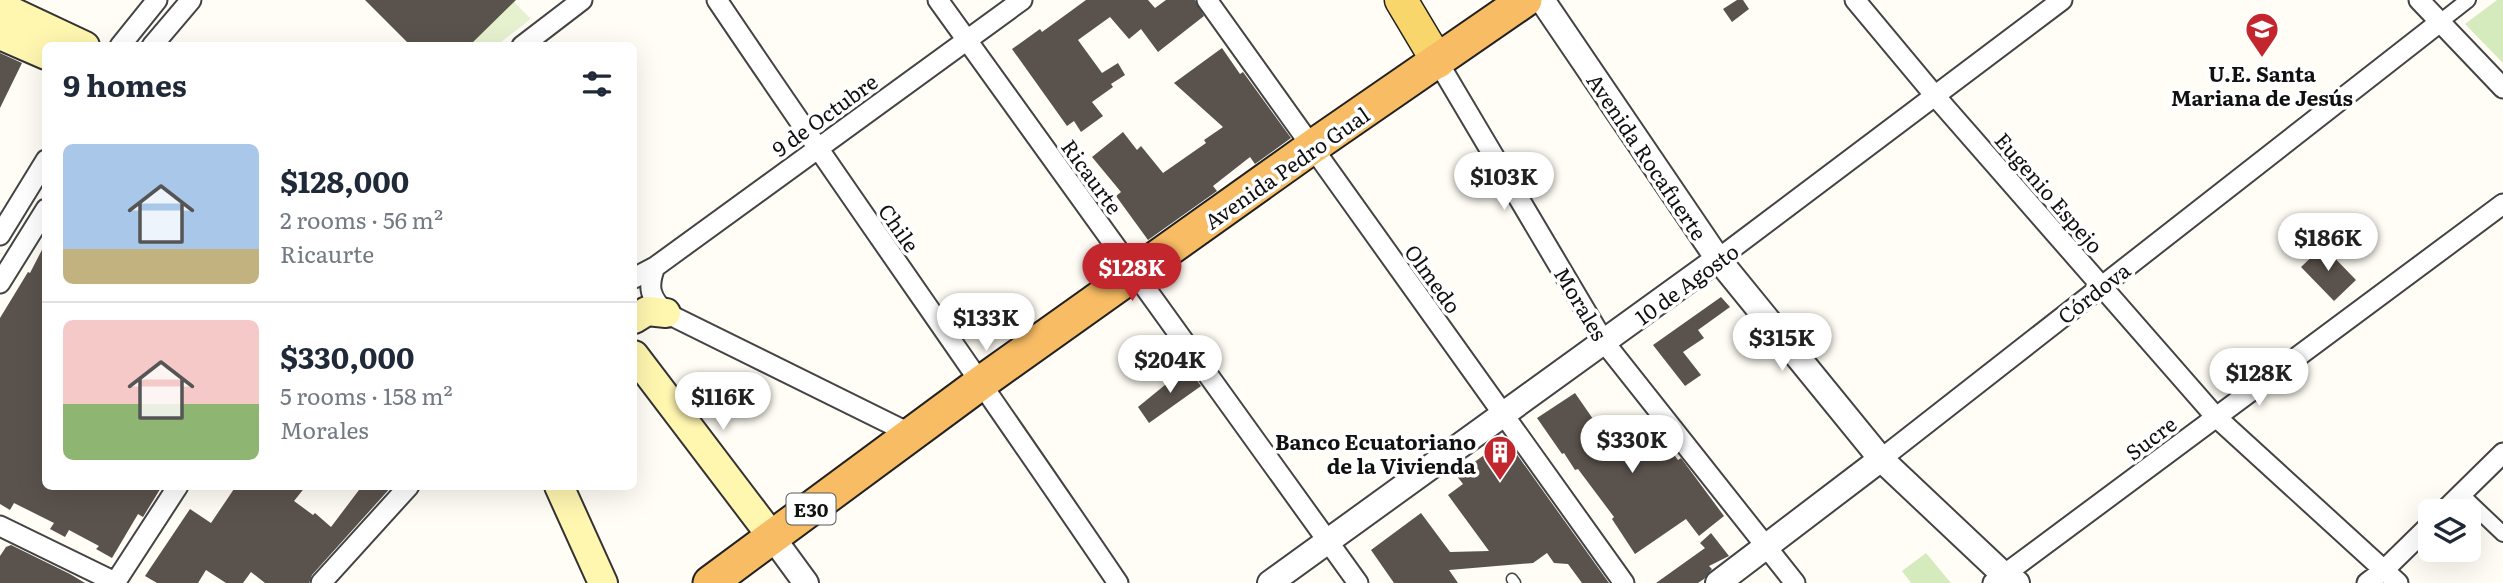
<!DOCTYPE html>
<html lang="en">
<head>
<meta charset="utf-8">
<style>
  :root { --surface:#fff; --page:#f6f6f7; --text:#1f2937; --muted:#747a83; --line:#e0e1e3; --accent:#c4262e }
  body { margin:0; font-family:Literata,serif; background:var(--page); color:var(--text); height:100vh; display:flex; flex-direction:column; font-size:26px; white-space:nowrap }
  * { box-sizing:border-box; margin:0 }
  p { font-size:23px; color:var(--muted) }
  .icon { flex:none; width:38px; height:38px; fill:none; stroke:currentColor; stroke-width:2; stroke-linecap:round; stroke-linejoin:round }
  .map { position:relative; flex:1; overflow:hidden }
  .panel { position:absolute; left:42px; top:42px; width:595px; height:448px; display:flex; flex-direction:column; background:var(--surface); border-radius:10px; box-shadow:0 7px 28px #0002 }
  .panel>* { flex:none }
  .buttons { position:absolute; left:2418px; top:499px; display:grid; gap:14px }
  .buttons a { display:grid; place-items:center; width:63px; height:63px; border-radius:10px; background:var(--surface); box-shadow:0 7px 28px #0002; font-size:35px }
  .price { position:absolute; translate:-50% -60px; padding:0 16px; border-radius:24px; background:#fff; color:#222; font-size:23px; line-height:46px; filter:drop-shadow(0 2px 4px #0008) }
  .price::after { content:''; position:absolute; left:50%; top:42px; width:21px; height:16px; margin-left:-10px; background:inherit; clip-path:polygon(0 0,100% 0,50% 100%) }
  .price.selected { background:var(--accent); color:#fff }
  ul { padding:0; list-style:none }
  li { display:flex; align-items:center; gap:21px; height:175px; padding:0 21px }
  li+li { border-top:2px solid var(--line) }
  li span { display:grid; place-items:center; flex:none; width:196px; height:140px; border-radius:10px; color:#555 }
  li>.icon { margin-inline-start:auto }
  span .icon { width:84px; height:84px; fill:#fffc; stroke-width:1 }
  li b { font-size:30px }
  h2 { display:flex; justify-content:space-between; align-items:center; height:84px; padding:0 21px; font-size:30px }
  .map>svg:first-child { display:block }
  .green { fill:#d5ebbd }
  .pitch { fill:#e6f2cf }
  .building { fill:#5a524d }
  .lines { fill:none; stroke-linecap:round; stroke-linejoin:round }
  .service-casing { stroke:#444; stroke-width:13 }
  .pedestrian-casing { stroke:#444; stroke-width:18 }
  .minor-casing { stroke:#444; stroke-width:23 }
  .tertiary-casing { stroke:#444; stroke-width:28 }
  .secondary-casing { stroke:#333; stroke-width:32 }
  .primary-casing { stroke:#222; stroke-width:35 }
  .trunk-casing { stroke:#222; stroke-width:37 }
  .service { stroke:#fff; stroke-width:10 }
  .pedestrian { stroke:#fff; stroke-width:14 }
  .minor { stroke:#fff; stroke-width:19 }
  .tertiary { stroke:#fff; stroke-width:24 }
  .secondary { stroke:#fff6b0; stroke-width:28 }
  .primary { stroke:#f9d66b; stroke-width:32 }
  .trunk { stroke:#f7bc64; stroke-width:33 }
  .labels { text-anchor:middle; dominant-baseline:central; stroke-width:7; stroke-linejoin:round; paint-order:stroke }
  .shield { fill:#fff; stroke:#585858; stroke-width:2 }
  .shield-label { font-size:19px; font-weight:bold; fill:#111 }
  .poi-label { font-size:21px; font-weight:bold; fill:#111; stroke:#fff }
  .street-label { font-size:21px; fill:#111; stroke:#fff }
</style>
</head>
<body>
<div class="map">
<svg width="2503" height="583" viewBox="0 0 2503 583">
  <rect width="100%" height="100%" fill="#fffdf5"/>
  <path class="green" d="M2497,0H2503V63L2465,24Z
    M1926,553L1951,583H1911L1902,571Z"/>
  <path class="pitch" d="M512,0L531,19L497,45H411Z"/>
  <path class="building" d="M365,0H516L469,46H411Z
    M1086,0H1148L1155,8L1166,0H1195L1204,16L1158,52L1141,29L1129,39L1110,17L1078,40L1102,73L1118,63L1125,75L1111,84L1113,87L1092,102L1103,116L1081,132L1074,121L1067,126L1012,49L1040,29L1042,32Z
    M1737,0H1743L1749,9L1732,22L1723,9Z
    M1222,48L1240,74L1243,72L1291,138L1255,164L1250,157L1213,186L1217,191L1148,240L1116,196L1121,192L1092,157L1123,132L1137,150L1141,146L1163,173L1206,143L1204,140L1223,127L1174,83Z
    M0,53L22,63L0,108Z
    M46,242V486H162L143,517L138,514L112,558L96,549L99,546L69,530L65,537L50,529L54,523L14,503L10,510L0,504V318L28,272L30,273Z
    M2323,246L2356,280L2334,301L2301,267Z
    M1721,297L1730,307L1698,330L1704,338L1683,352L1701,375L1685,386L1653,345Z
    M1187,367L1201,386L1149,423L1138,407Z
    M1575,393L1609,442L1644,415L1678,460L1681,458L1724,516L1699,536L1686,519L1635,554L1612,519L1614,517L1578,469L1575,470L1564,453L1562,454L1537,418Z
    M1504,441L1508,442L1609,583H1582L1568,564L1554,563L1547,553L1533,563L1449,570L1458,583H1394L1371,550L1421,513L1450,552L1489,551L1448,495L1463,484L1456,475Z
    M236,486H306L294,501L313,515L315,513L331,527L362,486H392L312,575L309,583H265L251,572L243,583H226L206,570L198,583H157L145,576L190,509L211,523Z
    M1711,533L1729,556L1709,566L1712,569L1704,579L1698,583H1656L1705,548L1700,543Z
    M11,545L70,574L85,583H0V556L6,547Z"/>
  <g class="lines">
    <defs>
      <path id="service" d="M1512,579L1515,583"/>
      <path id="pedestrian" d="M2440,22L2468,0
        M2461,494L2503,534"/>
      <path id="minor" d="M717,0C849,196 986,388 1118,583
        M938,0L1358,583
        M1207,0L1624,583
        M1855,0L1936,97L2215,416L2398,583
        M2419,0L2503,88
        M120,46L157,0
        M152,46L191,0
        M522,46L582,0
        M1438,62L1604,342L1795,583
        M0,235L46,160
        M1718,259L2062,0
        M655,267C647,287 650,298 666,313L911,434
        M634,278L655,267L1022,0
        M0,283L46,209
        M1881,459L2440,22
        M2444,511L2503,453
        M0,526L117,583
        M115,583L178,486
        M321,583L409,486
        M1993,583L2503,204
        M2367,583L2384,570L2431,524"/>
      <path id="tertiary" d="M1542,0L1718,259L1881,459L2004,575L2017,583
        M773,538L806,583
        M1270,583L1718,259
        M1718,583L1881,459"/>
      <path id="secondary" d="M0,6L85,46
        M0,35L46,55
        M634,319L647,311L666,313
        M634,355L773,538
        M559,486L603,583"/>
      <path id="primary" d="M1401,0L1438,62"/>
      <path id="trunk" d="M710,583L982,382L1312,147L1525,0"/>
    </defs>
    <use href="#service" class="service-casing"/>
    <use href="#pedestrian" class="pedestrian-casing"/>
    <use href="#minor" class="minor-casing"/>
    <use href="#tertiary" class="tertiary-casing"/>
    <use href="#secondary" class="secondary-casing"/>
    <use href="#primary" class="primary-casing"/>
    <use href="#trunk" class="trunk-casing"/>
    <use href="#service" class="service"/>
    <use href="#pedestrian" class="pedestrian"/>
    <use href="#minor" class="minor"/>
    <use href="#tertiary" class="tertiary"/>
    <use href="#secondary" class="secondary"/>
    <use href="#primary" class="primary"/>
    <use href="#trunk" class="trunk"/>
  </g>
  <defs>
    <symbol id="school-pin" viewBox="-11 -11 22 30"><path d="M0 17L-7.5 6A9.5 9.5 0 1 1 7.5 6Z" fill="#c4262e" stroke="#fff"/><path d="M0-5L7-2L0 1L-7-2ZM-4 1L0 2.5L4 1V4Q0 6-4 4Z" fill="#fff"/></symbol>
    <symbol id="building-pin" viewBox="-11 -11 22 30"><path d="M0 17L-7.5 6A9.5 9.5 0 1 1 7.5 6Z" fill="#c4262e" stroke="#fff"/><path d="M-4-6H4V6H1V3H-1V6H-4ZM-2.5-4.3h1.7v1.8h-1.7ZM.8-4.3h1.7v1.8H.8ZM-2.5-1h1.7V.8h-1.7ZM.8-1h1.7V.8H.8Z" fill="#fff"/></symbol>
  </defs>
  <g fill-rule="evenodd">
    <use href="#school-pin" x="2243" y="10" width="38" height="52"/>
    <use href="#building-pin" x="1481" y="433" width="38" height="52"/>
  </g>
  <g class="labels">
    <rect class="shield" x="786.5" y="493.5" width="49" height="31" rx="5"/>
    <g class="shield-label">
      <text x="811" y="509">E30</text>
    </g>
    <g class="poi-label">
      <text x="2262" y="72">U.E. Santa<tspan x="2262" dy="24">Mariana de Jesús</tspan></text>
      <text x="1476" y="440" text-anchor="end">Banco Ecuatoriano<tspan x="1476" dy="24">de la Vivienda</tspan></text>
    </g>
    <g class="street-label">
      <text transform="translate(824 114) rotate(-36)">9 de Octubre</text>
      <text transform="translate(1648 156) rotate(56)">Avenida Rocafuerte</text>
      <text transform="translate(1286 167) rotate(-35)">Avenida Pedro Gual</text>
      <text transform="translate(1093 176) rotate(54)">Ricaurte</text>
      <text transform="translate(2050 192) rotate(49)">Eugenio Espejo</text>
      <text transform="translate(900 227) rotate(55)">Chile</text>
      <text transform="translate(1434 278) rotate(54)">Olmedo</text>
      <text transform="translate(1686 283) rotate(-36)">10 de Agosto</text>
      <text transform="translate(2093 292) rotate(-38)">Córdova</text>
      <text transform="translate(1582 303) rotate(59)">Morales</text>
      <text transform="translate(2150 437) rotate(-37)">Sucre</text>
    </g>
  </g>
</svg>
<div class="buttons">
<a><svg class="icon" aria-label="layers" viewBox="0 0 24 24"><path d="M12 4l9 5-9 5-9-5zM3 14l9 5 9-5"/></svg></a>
</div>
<b class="price" style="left:1504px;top:212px">$103K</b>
<b class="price" style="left:2328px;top:273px">$186K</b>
<b class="price selected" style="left:1132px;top:303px">$128K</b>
<b class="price" style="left:986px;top:353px">$133K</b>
<b class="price" style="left:1782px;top:373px">$315K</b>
<b class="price" style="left:1170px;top:395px">$204K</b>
<b class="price" style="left:2259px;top:408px">$128K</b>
<b class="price" style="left:723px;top:432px">$116K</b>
<b class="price" style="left:1632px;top:475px">$330K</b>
<section class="panel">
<h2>9 homes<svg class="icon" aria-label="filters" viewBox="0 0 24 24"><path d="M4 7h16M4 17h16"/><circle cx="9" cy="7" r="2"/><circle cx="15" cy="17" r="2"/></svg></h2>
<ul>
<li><span style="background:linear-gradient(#a9c7e8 75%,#c2b280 0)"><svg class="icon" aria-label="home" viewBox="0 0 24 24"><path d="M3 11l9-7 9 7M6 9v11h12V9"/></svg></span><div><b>$128,000</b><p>2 rooms · 56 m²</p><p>Ricaurte</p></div></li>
<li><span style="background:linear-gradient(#f6c9c9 60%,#8fb573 0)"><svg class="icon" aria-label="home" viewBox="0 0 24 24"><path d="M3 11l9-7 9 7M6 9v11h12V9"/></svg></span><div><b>$330,000</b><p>5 rooms · 158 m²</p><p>Morales</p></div></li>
</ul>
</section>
</div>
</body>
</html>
